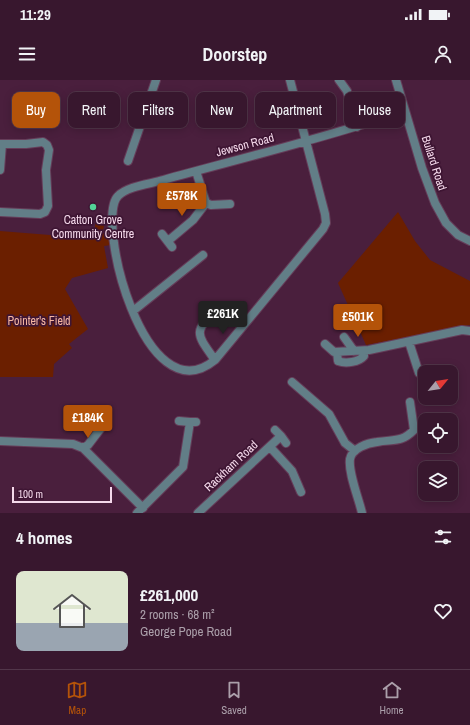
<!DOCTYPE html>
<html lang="en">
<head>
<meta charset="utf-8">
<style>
  :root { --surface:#38172e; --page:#43243a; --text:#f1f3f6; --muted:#ab9faa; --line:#52364a; --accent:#b45309 }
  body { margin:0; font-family:"Archivo Narrow",sans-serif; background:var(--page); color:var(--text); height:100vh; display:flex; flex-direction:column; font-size:15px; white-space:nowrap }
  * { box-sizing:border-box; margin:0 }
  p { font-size:13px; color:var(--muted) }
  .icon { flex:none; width:22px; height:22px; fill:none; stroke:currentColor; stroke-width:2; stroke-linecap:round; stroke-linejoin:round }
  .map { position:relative; height:433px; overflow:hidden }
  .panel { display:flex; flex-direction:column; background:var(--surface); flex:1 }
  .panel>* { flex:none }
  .banner { position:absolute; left:12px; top:12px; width:446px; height:36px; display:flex; gap:8px }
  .needle { width:26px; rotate:60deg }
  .buttons { position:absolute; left:418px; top:285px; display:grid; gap:8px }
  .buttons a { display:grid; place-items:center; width:40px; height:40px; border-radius:8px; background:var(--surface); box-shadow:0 2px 10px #0003,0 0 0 1px var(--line); font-size:20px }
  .scale { position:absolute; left:12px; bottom:10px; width:100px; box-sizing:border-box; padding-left:4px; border:2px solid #f5d9eb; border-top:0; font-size:11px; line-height:14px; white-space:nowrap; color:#f5d9eb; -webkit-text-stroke:3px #3e1533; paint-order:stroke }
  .price { position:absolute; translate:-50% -34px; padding:0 9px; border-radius:4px; background:var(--accent); color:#fff; font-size:13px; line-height:26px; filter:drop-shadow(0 1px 2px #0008) }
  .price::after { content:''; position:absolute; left:50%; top:24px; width:12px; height:9px; margin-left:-6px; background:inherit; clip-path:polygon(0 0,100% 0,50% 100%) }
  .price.active { background:#222; color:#fff }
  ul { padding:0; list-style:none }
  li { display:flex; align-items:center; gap:12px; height:100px; padding:0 16px }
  li span { display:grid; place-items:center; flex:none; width:112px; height:80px; border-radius:8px; color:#555 }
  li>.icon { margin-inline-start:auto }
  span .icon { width:48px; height:48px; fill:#fffc; stroke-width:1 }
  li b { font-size:17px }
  h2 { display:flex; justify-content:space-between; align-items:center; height:48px; padding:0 16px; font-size:17px }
  .pill { padding:0 14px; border-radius:8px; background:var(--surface); box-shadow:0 2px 10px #0003,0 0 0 1px var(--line); font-size:14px; line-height:36px }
  .pill.active { background:var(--accent); color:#fff }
  .status { display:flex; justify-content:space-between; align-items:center; height:28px; padding:0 20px; background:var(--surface); direction:ltr }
  .status svg { height:11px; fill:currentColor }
  header { display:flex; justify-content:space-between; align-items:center; height:52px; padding:0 16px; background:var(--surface); font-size:18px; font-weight:800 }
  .tabs { display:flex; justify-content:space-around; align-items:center; height:56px; border-top:1px solid var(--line); background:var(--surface); font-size:11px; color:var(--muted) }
  .tabs a { display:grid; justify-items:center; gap:2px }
  .tabs .active { color:var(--accent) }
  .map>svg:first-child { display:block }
  .green { fill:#6b1f00 }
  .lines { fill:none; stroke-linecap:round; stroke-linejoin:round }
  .minor-casing { stroke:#653d59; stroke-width:10 }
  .minor { stroke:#627e87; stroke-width:8 }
  .poi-dot { fill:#52d397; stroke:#3e1533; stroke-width:1.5 }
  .labels { text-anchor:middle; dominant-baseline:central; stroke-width:3.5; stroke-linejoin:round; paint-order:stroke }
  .street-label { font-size:12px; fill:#f5d9eb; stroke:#3e1533 }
  .poi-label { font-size:12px; fill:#f5d9eb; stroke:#3e1533 }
  .park-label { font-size:12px; fill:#f6b7a2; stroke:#3e1533 }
</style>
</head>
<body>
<div class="status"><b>11:29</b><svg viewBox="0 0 49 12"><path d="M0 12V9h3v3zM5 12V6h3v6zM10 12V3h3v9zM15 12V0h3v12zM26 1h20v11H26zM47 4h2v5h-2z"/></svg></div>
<header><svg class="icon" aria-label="menu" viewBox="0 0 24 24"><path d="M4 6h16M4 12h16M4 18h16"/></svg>Doorstep<svg class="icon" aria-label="person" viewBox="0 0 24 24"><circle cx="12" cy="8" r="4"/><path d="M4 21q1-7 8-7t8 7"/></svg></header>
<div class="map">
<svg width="470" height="433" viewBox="0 0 470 433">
  <rect width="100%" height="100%" fill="#4a1f3d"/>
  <path class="green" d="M398,132L415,161L430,180L470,201V245L366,265L338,203Z
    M101,134L106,138L103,150L94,151L96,141Z
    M0,151L50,155L109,153L111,165L104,166L108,188L72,198L65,209L88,249L69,264L72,268L54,284L53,297H0Z"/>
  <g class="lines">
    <defs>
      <path id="minor" d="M290,0L325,134L326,143L323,149L215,280C144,338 95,138 118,116C128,106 150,104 163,100C210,87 257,75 303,62L306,61C339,52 372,41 405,33
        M339,0L347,11L357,47
        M396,0L422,88L435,123L446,143L458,155L470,161
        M0,64H26L43,62L47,65L49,70L46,90L48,126L45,132L40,134L0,132
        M128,81L156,0
        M0,90L2,64
        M196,91L206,123L211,125L230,124
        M162,154L172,167
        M168,161L193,140L206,123
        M133,231L203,175
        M344,257L354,271
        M409,262L419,293
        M325,264L334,272L369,270L462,250L470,251
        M337,272L338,281C346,284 359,282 364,276V271
        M215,280C195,252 194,253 217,227
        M292,302L329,334L345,363L355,371
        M179,341L190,342
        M281,356L286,363
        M0,361L73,364L83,368L143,428
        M270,367L292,391L301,412
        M83,368L88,365L101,348
        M137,433L183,387L190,342H196
        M198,433L281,356L275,350
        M362,433C359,419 348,393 350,379C352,368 368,363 377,362C394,359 401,363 414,350L410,322"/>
    </defs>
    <use href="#minor" class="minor-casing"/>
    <use href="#minor" class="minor"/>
  </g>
  <circle class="poi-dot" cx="93" cy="127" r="4"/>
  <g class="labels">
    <g class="street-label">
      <text transform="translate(245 65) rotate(-15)">Jewson Road</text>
      <text transform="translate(434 83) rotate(72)">Bullard Road</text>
      <text transform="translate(231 386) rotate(-43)">Rackham Road</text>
    </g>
    <g class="poi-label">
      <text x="93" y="140">Catton Grove<tspan x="93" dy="14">Community Centre</tspan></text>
    </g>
    <g class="park-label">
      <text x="39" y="241">Pointer's Field</text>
    </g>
  </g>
</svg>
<div class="buttons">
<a><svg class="needle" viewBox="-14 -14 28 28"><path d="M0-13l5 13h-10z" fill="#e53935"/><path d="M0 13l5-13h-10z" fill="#ab9faa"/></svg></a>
<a><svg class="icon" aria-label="locate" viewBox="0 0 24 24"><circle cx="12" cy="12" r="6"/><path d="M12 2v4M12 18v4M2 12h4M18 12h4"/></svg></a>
<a><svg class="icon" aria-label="layers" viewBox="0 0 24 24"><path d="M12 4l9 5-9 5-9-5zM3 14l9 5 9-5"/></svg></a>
</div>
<div class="scale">100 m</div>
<b class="price" style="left:182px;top:137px">£578K</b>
<b class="price active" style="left:223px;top:255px">£261K</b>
<b class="price" style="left:358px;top:258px">£501K</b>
<b class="price" style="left:88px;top:359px">£184K</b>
<div class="banner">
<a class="pill active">Buy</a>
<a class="pill">Rent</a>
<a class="pill">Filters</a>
<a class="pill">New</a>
<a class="pill">Apartment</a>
<a class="pill">House</a>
</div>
</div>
<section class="panel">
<h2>4 homes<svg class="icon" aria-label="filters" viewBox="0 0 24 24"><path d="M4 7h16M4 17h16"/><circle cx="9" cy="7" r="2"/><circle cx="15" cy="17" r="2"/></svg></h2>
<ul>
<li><span style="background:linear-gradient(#dfe7d0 65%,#9aa5b1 0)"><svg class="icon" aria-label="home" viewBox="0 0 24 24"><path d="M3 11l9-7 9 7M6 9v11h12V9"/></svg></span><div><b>£261,000</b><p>2 rooms · 68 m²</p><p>George Pope Road</p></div><svg class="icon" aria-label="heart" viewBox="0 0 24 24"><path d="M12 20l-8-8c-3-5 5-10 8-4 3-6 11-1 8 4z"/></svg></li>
</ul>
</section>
<nav class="tabs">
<a class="active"><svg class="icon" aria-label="map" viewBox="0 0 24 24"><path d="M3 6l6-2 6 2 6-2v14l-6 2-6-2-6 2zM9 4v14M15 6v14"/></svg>Map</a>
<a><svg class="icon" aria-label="saved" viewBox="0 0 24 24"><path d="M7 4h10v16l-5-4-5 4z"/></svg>Saved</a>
<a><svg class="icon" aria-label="home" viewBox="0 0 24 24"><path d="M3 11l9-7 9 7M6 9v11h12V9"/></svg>Home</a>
</nav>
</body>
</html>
